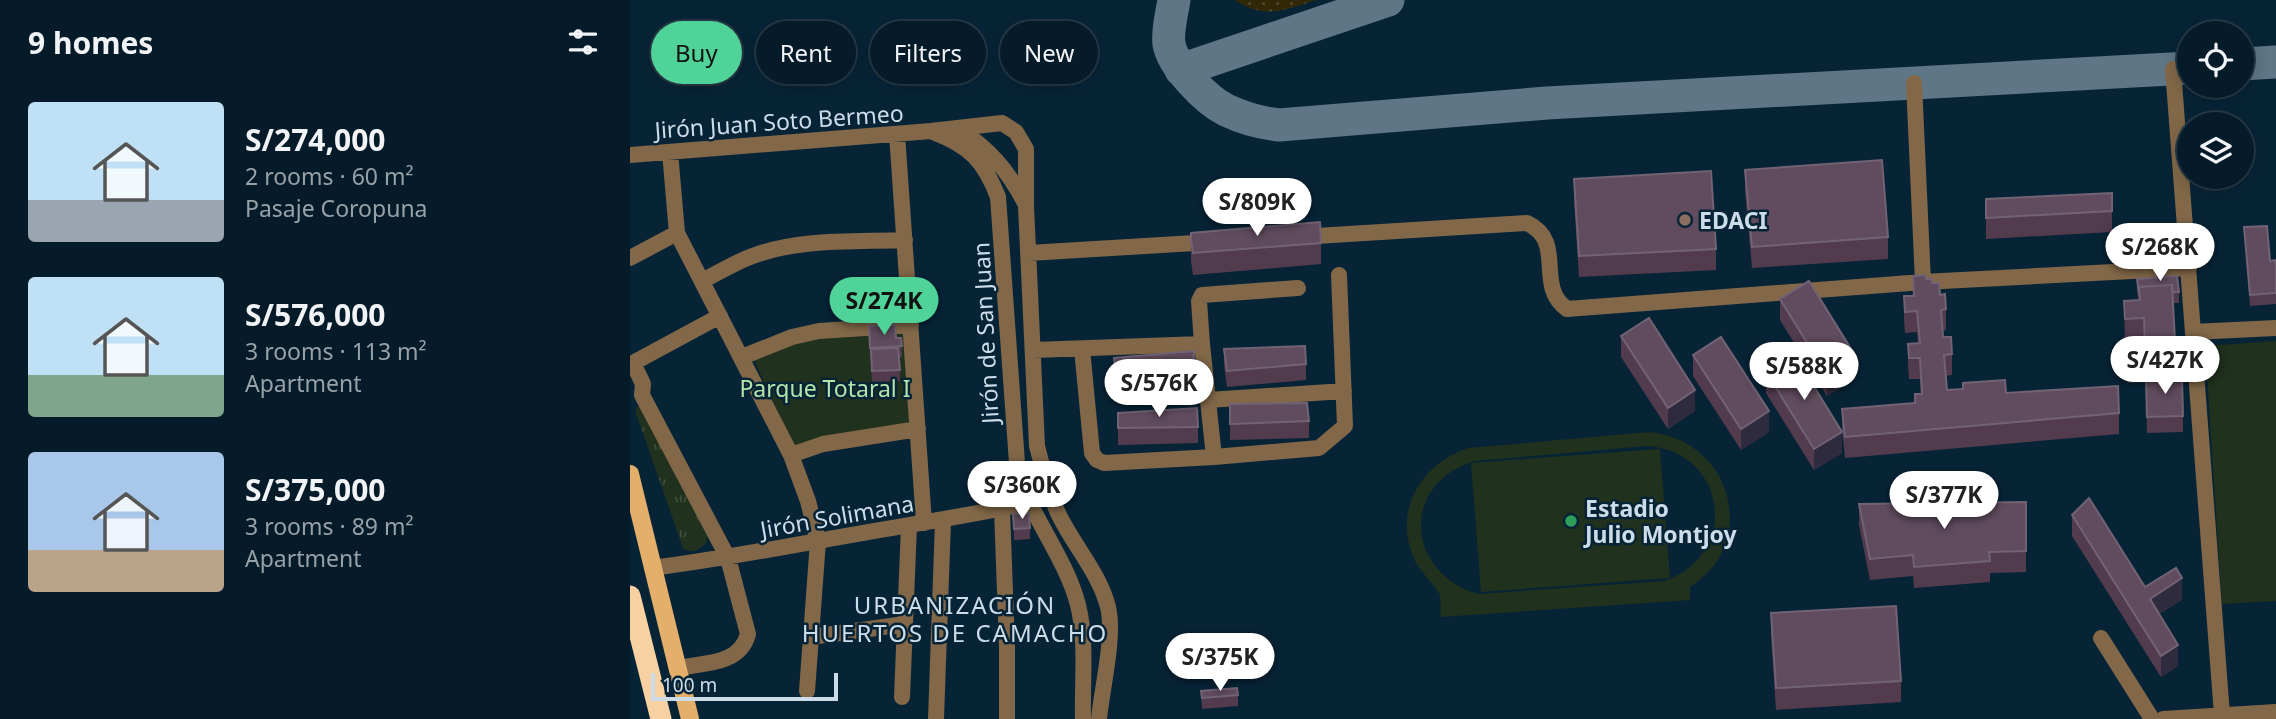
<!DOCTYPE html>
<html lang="en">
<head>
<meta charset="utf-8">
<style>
  :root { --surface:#051b29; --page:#132835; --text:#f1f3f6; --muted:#97a1a8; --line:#263946; --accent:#50d398 }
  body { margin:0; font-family:"Noto Sans",sans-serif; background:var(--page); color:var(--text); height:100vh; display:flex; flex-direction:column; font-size:26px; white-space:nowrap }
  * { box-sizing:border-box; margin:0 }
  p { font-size:23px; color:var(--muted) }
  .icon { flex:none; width:38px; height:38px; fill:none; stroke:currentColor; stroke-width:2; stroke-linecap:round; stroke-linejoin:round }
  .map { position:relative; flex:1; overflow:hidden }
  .side { display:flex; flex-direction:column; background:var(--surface); width:630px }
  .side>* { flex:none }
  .top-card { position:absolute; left:21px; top:21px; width:665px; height:63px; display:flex; gap:14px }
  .fabs { position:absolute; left:1547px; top:21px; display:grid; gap:14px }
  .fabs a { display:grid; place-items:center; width:77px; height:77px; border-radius:50%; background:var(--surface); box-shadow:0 4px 18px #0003,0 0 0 2px var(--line); font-size:35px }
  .scale { position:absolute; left:21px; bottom:18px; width:187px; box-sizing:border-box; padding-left:7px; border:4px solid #ccdce8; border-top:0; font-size:19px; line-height:24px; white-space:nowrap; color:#ccdce8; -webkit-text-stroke:5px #072437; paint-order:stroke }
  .price { position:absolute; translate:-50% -60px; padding:0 16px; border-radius:24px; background:#fff; color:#222; font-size:23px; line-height:46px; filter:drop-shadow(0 2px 4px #0008) }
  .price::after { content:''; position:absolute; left:50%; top:42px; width:21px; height:16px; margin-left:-10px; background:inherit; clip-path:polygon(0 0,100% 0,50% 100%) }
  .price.on { background:var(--accent); color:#111 }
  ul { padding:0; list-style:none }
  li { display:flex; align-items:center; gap:21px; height:175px; padding:0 28px }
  li span { display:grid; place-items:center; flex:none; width:196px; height:140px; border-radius:7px; color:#555 }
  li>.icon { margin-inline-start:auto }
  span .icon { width:84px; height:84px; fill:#fffc; stroke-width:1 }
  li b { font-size:30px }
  h2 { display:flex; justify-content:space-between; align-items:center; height:84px; padding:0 28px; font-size:30px }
  .tag { padding:0 24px; border-radius:32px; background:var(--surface); box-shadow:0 4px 18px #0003,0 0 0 2px var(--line); font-size:24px; line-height:63px }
  .tag.on { background:var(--accent); color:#111 }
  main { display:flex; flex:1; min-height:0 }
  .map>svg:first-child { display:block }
  .grass { fill:url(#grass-tufts) }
  .sand { fill:url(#sand-dots) }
  .park { fill:#20311d; fill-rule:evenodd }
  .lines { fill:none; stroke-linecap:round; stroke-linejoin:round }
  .taxiway { stroke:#5e7686; stroke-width:33 }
  .minor { stroke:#826848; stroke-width:16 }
  .major { stroke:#e4af6a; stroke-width:18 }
  .highway { stroke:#f8d1a2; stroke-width:21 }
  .wall { fill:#533b4e }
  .shaded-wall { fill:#2f2b3e }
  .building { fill:#604c5e; stroke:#716374; stroke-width:2 }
  .education-dot { fill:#8d6e63; stroke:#072437; stroke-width:2.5 }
  .leisure-dot { fill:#2e9e5b; stroke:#072437; stroke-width:2.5 }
  .labels { text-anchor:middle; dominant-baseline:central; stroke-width:5; stroke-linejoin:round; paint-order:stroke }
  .street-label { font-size:23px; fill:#ccdce8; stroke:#072437 }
  .poi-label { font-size:23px; font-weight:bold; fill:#ccdce8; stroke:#072437; text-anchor:start }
  .park-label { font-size:23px; fill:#b3e5aa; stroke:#072437 }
  .neighbourhood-label { font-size:24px; letter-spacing:2px; fill:#ccdce8; stroke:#072437 }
</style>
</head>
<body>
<main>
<section class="side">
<h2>9 homes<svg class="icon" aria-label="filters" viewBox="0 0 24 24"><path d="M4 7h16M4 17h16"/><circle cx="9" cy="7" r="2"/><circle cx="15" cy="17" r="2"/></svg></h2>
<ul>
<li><span style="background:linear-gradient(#bfe0f5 70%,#9aa5b1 0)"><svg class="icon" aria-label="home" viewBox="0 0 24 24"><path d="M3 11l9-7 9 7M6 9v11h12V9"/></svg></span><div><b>S/274,000</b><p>2 rooms · 60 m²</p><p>Pasaje Coropuna</p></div></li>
<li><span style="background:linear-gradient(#bfe0f5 70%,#7fa58c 0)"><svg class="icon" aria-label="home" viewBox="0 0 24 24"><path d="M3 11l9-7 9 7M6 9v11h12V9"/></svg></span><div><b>S/576,000</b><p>3 rooms · 113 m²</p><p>Apartment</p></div></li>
<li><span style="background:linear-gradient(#a9c7e8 70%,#b9a48a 0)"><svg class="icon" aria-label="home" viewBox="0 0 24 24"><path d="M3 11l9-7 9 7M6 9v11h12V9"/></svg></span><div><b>S/375,000</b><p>3 rooms · 89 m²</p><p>Apartment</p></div></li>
</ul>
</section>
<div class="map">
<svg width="1646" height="719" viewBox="0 0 1646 719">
  <defs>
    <pattern id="grass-tufts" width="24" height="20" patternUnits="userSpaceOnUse" patternTransform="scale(1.75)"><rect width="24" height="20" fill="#20311d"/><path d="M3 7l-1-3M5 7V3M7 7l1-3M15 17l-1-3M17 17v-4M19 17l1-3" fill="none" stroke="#3f4e3e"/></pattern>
    <pattern id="sand-dots" width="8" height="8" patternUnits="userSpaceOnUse" patternTransform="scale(1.75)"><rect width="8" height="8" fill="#302807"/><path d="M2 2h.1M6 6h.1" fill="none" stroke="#4d472b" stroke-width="1.8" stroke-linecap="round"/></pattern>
  </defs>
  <rect width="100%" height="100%" fill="#072437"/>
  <path class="grass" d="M6,407H11L77,536L76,543C69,549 61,555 53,548L6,413Z"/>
  <path class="sand" d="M605,0H686C655,10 634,20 605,0Z"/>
  <path class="park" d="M274,333L281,424L164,448L124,360L165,344L212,335Z
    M1646,341V601L1592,604L1575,346Z
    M1020,432C1101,440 1131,542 1060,587V600L811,617C810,610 811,602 810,595C808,589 790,571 785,561C762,511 790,465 838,448ZM1017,446C1097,451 1111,555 1034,581L848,594C775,573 770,483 845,461Z
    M1030,449L1040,578L851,592L841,463Z"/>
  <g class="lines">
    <path class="taxiway" d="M544,0C542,13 537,31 539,44C543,66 576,100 596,110C613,118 630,123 649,125L917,103L1559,68
      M1612,64L1646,62
      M551,70L758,0"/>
    <path class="minor" d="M1543,69L1592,715
      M1284,83L1293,282
      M328,128C360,150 377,169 395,203
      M303,132C340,146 354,161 368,197L388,477C404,519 438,564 448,605C457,641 452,682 453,719
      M267,134L294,523
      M40,152L47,233L161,455L178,501L188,541L177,691
      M0,155L301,131L372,123L386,132L396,149V206L407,446C413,469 418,491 428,513C443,545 469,572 478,607C485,637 472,687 469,719
      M670,237L897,223C937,242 904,285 937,309L1293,282L1559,268
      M399,253L581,242
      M0,258L47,233
      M72,281C88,273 104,263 120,257C168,238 224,242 275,240
      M1563,332L1646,328
      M572,344L569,301L572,295L668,288
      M452,349L462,453L467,460L474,463L584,457L689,448L715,426L709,275
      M403,350L572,344L584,457
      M112,357L162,337L189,331L281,325
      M578,400L714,391
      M161,455L193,444L288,429
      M372,509L377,648V719
      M22,568C78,561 132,551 187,541C257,528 328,518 398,503
      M181,637L275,624
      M1471,638L1522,719
      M47,668C74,663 110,665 118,634L98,558L12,395L13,384L3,363L90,316
      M272,697L279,526
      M306,719L313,521
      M1533,719L1646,712"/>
    <path class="major" d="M0,474L60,719"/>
    <path class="highway" d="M0,596L31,719"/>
  </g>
  <path class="wall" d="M1115,170L1258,237V259L1122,268L1115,191Z
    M944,179L1086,249V270L949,277L944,200Z
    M1482,193V232L1356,239V199Z
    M1614,227L1640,261L1646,260V304L1620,306Z
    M561,240L691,243V264L563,275L561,261Z
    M1283,276L1296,279L1302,283L1310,295L1316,309V330L1312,331L1313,337L1322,354V375L1316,376L1317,390L1376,393L1489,413V434L1215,458L1212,430V409L1285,403V394H1291L1290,379H1279L1278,365V344H1288L1287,332L1275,333L1274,318V296H1283Z
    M1507,279L1549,292V303H1543L1546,378L1553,416V432L1517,433L1516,382L1497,383L1496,347L1514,346V339L1495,340L1494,301L1508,300Z
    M1150,299L1226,378L1197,396L1150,320Z
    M239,326L266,338H271L272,357H269L270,381L242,382Z
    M991,336L1065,411L1038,429L991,357Z
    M594,349L676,364V380L597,387L594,365Z
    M1063,355L1139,432L1111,450L1063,376Z
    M484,358L564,367L563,388L486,391L484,374Z
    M1136,372L1212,453L1184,470L1136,393Z
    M600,404L679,421V438L600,440Z
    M488,413L568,427V443L488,445Z
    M1396,502V572L1360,573V582L1284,588L1283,576L1240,580L1229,525V504Z
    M383,514L400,528V539L384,540Z
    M1442,515L1515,587L1552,600L1529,614L1548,666L1531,677L1442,536Z
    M1141,613L1271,681V702L1146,710L1141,635Z
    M571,691L608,695V706L572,709Z"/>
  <path class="shaded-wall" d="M1226,357V378L1197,396V375Z
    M1065,390V411L1038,429V408Z
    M1139,411V432L1111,450V429Z
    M1212,432V453L1184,470V449Z
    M1552,578V600L1520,620V599Z
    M1548,645V666L1531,677V656Z"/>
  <path class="building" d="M1252,160L1258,237L1122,247L1115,170Z
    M1081,171L1086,249L949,256L944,179Z
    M1482,193V211L1356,218V199Z
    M690,222L691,243L563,253L561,240V233Z
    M1637,226L1640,261L1646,260V293L1620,295L1614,227Z
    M1296,275V279H1302V283H1309L1310,295L1315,294L1316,309L1311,310L1313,337H1321L1322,354L1314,355L1317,390L1333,389V383L1375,380L1376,393L1488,386L1489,413L1215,437L1212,409L1285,403V394H1292L1290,358H1279L1278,344L1290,343L1287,311L1275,312L1274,296H1284L1283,276Z
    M1547,276L1549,292H1542V285L1509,287V295L1507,279Z
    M1179,281L1226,357L1197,375L1150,299Z
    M1542,285L1546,360L1497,362L1496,347L1515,346L1514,318L1495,319L1494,301L1510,300L1509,287Z
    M1019,318L1065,390L1038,408L991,336Z
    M265,325L266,338H271L272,346L240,348L239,326Z
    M1091,337L1139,411L1111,429L1063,355Z
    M675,346L676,364L597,371L594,349Z
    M268,348L270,370L242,371L241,349Z
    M564,351L563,372L486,375L484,358Z
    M1164,354L1212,432L1184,449L1136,372Z
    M1530,366H1537L1538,379L1552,378L1553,416L1517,417L1516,380H1530Z
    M677,403L679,421L600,424V404Z
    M567,408L568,427L488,428V413Z
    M1459,498L1515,587L1546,568L1552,578L1520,599L1548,645L1531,656L1442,515Z
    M1396,502V551L1359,552L1360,561L1284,567L1283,555L1240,559L1229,504Z
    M399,513L400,528L384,529L383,514Z
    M1266,606L1271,681L1146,688L1141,613Z
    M607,688L608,695L572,698L571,691Z"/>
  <circle class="education-dot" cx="1055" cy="220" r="7"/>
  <circle class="leisure-dot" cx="941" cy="521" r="7"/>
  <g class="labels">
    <g class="street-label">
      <text transform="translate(149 121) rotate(-4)">Jirón Juan Soto Bermeo</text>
      <text transform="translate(355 333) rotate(-93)">Jirón de San Juan</text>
      <text transform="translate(207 516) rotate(-10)">Jirón Solimana</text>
    </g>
    <g class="poi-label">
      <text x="1069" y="220">EDACI</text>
      <text x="955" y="508">Estadio<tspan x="955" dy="26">Julio Montjoy</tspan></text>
    </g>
    <g class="park-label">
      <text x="195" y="388">Parque Totaral I</text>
    </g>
    <g class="neighbourhood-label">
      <text x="325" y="604">URBANIZACIÓN<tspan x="325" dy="28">HUERTOS DE CAMACHO</tspan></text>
    </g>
  </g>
</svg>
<div class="fabs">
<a><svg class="icon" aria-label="locate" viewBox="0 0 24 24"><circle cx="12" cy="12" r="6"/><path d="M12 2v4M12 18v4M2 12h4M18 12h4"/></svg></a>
<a><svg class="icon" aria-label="layers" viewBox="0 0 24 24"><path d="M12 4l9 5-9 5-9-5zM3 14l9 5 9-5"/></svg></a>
</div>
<div class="scale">100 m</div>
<b class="price" style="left:627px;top:238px">S/809K</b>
<b class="price" style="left:1530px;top:283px">S/268K</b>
<b class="price on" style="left:254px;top:337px">S/274K</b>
<b class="price" style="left:1535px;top:396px">S/427K</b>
<b class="price" style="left:1174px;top:402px">S/588K</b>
<b class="price" style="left:529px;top:419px">S/576K</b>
<b class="price" style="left:392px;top:521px">S/360K</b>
<b class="price" style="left:1314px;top:531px">S/377K</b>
<b class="price" style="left:590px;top:693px">S/375K</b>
<div class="top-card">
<a class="tag on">Buy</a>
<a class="tag">Rent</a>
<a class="tag">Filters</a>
<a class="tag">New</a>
</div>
</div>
</main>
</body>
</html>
